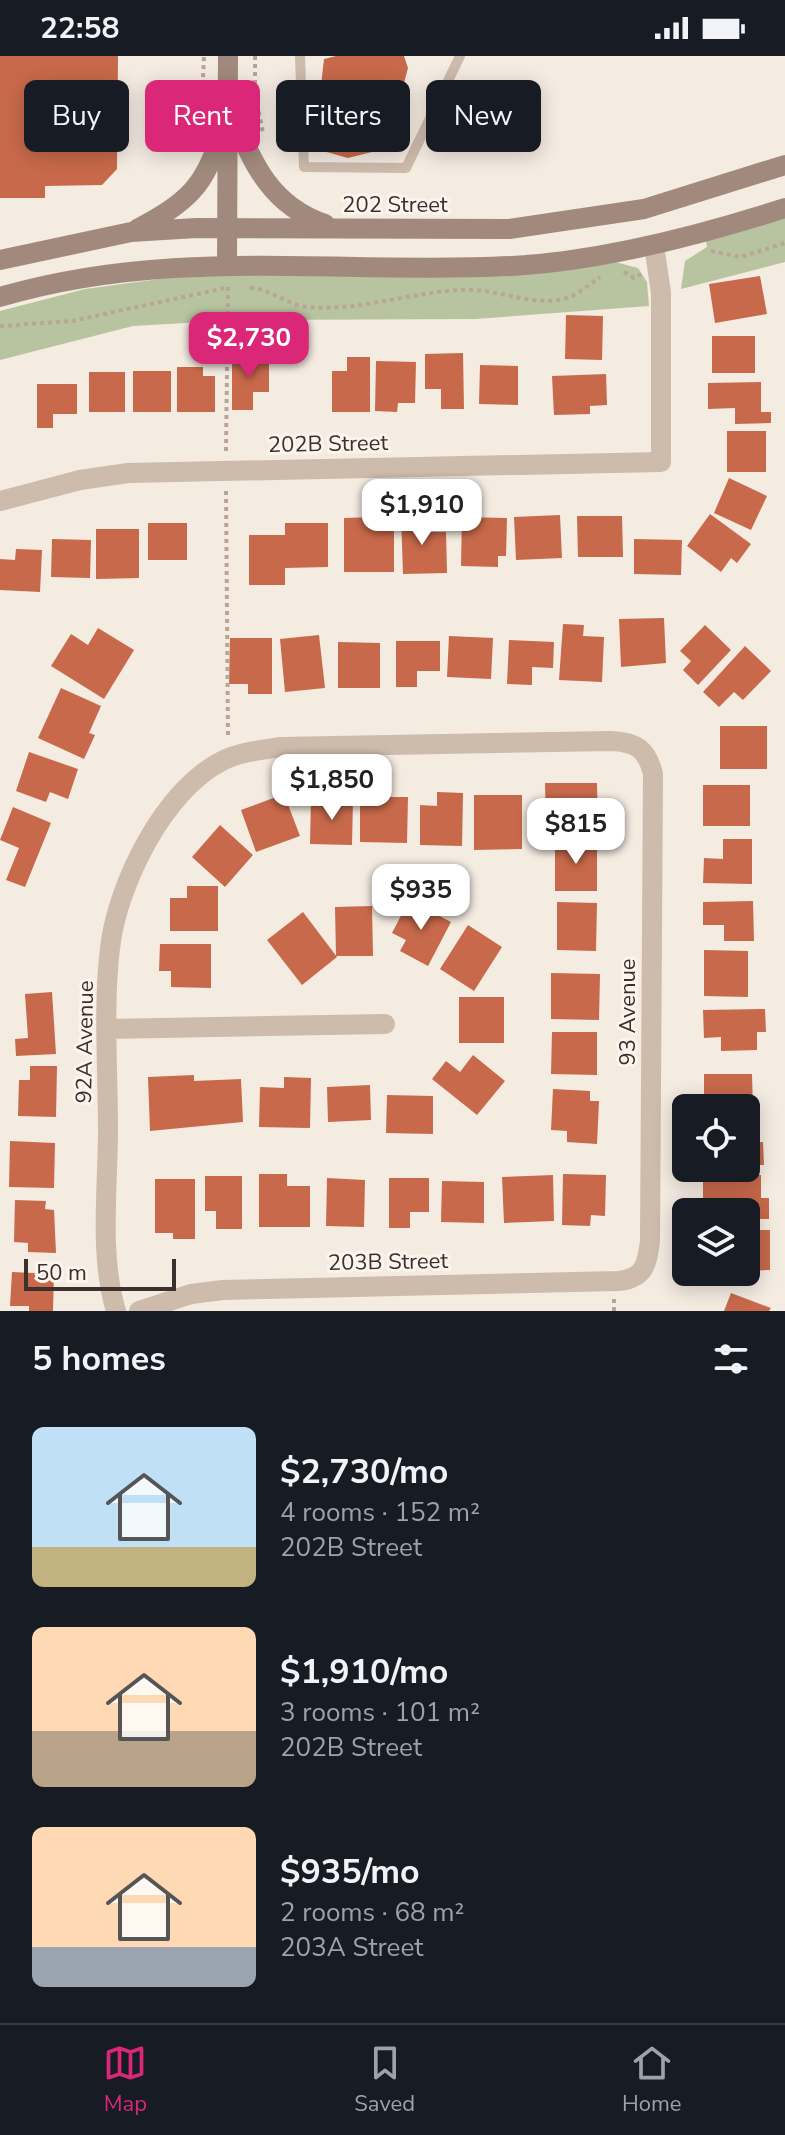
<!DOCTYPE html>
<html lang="en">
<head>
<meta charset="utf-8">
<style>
  :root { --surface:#171b24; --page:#242831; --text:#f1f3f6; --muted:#9ea1a6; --line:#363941; --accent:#db2777 }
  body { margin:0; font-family:"Nunito Sans",sans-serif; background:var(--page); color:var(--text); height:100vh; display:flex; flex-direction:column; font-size:30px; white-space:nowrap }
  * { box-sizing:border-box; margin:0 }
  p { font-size:26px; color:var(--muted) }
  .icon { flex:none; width:44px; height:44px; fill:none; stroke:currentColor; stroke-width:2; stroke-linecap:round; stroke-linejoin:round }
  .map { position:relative; height:1255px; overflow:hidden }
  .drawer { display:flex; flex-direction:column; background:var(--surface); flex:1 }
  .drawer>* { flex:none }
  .banner { position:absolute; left:24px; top:24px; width:738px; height:72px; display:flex; gap:16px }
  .tools { position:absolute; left:672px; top:1038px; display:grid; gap:16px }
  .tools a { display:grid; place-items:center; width:88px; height:88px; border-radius:12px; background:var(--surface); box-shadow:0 4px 20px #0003; font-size:40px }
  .scale { position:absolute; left:24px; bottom:20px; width:152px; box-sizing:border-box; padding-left:8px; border:4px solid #3b302b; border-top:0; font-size:22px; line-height:28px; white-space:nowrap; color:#3b302b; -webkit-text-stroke:6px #fbf5ee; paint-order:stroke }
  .price { position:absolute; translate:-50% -68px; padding:0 18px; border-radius:16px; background:#fff; color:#222; font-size:26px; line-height:52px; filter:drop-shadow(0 2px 4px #0008) }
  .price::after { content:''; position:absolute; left:50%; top:48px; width:24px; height:18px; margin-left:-12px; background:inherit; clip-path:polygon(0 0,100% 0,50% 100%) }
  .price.active { background:var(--accent); color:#fff }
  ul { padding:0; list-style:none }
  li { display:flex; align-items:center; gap:24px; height:200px; padding:0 32px }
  li span { display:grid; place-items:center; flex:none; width:224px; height:160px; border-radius:12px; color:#555 }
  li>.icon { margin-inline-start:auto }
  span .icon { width:96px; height:96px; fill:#fffc; stroke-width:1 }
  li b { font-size:34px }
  h2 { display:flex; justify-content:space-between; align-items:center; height:96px; padding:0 32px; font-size:34px }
  .tag { padding:0 28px; border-radius:12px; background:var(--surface); box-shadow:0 4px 20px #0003; font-size:28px; line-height:72px }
  .tag.active { background:var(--accent); color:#fff }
  .status { display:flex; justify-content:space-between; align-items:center; height:56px; padding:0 40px; background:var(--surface); direction:ltr }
  .status svg { height:22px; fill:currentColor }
  .tab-bar { display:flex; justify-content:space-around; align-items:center; height:112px; border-top:2px solid var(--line); background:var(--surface); font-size:22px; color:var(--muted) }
  .tab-bar a { display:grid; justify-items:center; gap:4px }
  .tab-bar .active { color:var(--accent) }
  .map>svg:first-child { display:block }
  .green { fill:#b8c4a0 }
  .building { fill:#c8694b }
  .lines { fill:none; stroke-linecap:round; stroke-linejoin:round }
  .path { stroke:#b9a596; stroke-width:4; stroke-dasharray:4 4; stroke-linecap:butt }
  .lane { stroke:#cdbbac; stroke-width:10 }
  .street { stroke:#cdbbac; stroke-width:20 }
  .secondary { stroke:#a18a7d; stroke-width:20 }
  .labels { text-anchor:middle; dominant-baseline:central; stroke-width:6; stroke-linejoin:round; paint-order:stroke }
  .street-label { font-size:22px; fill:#3b302b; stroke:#fbf5ee }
</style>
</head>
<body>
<div class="status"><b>22:58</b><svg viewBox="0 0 49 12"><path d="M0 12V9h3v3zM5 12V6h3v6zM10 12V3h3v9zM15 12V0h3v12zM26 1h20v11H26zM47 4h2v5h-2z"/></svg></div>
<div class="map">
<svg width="785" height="1255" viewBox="0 0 785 1255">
  <rect width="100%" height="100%" fill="#f4ebe1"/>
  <path class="green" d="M785,159V206L681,233L685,205L707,191L706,185Z
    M615,206L638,212L647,226L649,250L475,263L237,264L133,270L0,304V255L85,233L174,221Z"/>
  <path class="building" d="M0,0H118L117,113L102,129L45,130V142H0Z
    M336,0H404L408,12L400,42L376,95L348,102L323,95L322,64L315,49L320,38L324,3Z
    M760,220L767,258L715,267L709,228Z
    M566,259L603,260L602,304L565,303Z
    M712,280H755V317H712Z
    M463,297L464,353H441V333H425V298Z
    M232,301H269V336H253V354H232Z
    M347,301H370V356H332V315H347Z
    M376,305L416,306L415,347H398L397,356L375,355Z
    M480,309L518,310V349L479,348Z
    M177,311H203V320H215V356H177Z
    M133,315H171V356H133Z
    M89,316H125V356H89Z
    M606,318L607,349L590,350V358L554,359L552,320Z
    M761,326V356H771V367L735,368V352L708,353V327Z
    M37,328H77V358H53V372H37Z
    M727,375H766V416H727Z
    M729,422L767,440L751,474L714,457Z
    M427,458L428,476H446L447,517L403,518L401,459Z
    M710,458L751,488L737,507L731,502L721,516L687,490Z
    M560,459L562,502L516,504L514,461Z
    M577,460H622L623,501H578Z
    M376,461V471H394V516H344V462Z
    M462,461L507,462L506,500H498V511L461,510Z
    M148,467H187V504H148Z
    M285,467H328V511L285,512V529H249V479H285Z
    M96,473H139V522L96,523Z
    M52,483L91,484L90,522L51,521Z
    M634,483L682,484L681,519L634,518Z
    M16,493L42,494L40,536L0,534V503L15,504Z
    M664,562L666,607L621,611L619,563Z
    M563,568L584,569L583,580L604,581L602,626L559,624Z
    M705,569L731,594L698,629L683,614L691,605L680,595Z
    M98,572L134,594L104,643L51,610L71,578L88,589Z
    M319,579L325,632L285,636L280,583Z
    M449,580L493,582L491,623L447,621Z
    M230,582H272V638H248V628H229Z
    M509,584L554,586L553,612L532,611V629L507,628Z
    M396,585H440V615H417V631H396Z
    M338,586L380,587V632H338Z
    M745,590L771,615L743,644L734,636L719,651L703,636Z
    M61,632L101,650L89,677L95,679L84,703L38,682Z
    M720,670H767V713H720Z
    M29,696L78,713L68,743L50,736L46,746L16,735Z
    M545,727H597L598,772L546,773Z
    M703,729H750V770H703Z
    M437,736L463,737L462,790L420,789V749L437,750Z
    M284,738L300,780L256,796L241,754Z
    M474,739H522V793L474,794Z
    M360,741H408L407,787L360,786Z
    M311,742L353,743L352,789L310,788Z
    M13,751L51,767L25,831L6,824L19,792L0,784Z
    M220,769L253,799L225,831L192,801Z
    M723,783H752V828L703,827L704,802L723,803Z
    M555,786H597V835H555Z
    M187,830H218V875H170V842H187Z
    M409,844L451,866L428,910L400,895L406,884L392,877Z
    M753,845L754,885H724V869H703V846Z
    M557,846L597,847L596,895L557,894Z
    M372,850L373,900H336L335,851Z
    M303,856L337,901L302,929L267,884Z
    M468,869L502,891L474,935L440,913Z
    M160,888H211V932L171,931V915H159Z
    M704,894L748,895V941L704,940Z
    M551,917L600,918L599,964L551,963Z
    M52,936L56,998L16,1000L15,983L28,982L25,938Z
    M459,941H504V987H459Z
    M765,953L766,976H757V994L721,995V981L704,982L703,954Z
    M552,976H597V1019L551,1018Z
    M473,999L505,1025L477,1059L432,1023L446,1005L460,1016Z
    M30,1010H57L56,1061L18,1060L19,1024H30Z
    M704,1018H752L753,1053L704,1052Z
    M194,1019V1025L241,1023L243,1066L150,1075L148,1021Z
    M284,1021L311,1022L310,1072L259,1071L260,1031L284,1032Z
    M370,1029L371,1064L328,1066L327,1031Z
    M553,1033L590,1035V1045H599L597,1088L567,1086V1075L551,1074Z
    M387,1039L433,1040V1078L386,1077Z
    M10,1085L55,1087L54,1132L9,1131Z
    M763,1086L764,1109H746V1087Z
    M259,1118H287V1130H310V1171H259Z
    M563,1118L606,1119L605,1160L591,1159L590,1170L562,1169Z
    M703,1118L761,1119V1142H769V1163H746V1156H720V1143H703Z
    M553,1119L554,1165L504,1167L502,1121Z
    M205,1120H242V1173H216V1155H205Z
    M327,1122L365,1124L364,1171L326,1170Z
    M389,1122H429V1156H410V1172H389Z
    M155,1123H195V1183H173V1177H155Z
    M442,1125L484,1126V1167L441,1166Z
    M15,1144L46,1145L45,1153L54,1154L56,1197L28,1196V1187L14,1186Z
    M746,1174H770V1214L746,1215Z
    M12,1216L54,1218L53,1255H29V1250H10Z
    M731,1237L771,1252L769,1255H724Z"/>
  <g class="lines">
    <path class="path" d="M255,0V38L263,77
      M201,69L204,0
      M711,195L741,201L785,187
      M624,216L634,222L641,218
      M250,232C270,232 286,249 307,251C364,256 417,233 472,234C503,235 532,250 564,243C577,239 589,229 600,221
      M0,270L72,265L225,232
      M226,395L228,231
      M226,435L228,682
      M614,1243V1255"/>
    <path class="lane" d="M300,0L304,111L406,112L460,0"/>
    <path class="street" d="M0,445L80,424L128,417L661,406V237L654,189
      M108,973L385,968
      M116,1255C99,1199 108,1132 108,1074C108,1014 103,951 110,892C117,829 164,734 222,705C240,696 261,694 281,691L611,685C636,686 647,693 653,718L650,1185C647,1208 645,1222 619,1225L223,1234L191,1238L139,1255"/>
    <path class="secondary" d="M233,60C253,109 272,150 325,168
      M137,173C186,147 207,130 221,75
      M0,204L131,176L196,172L509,173L644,153L785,109
      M227,208L228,0
      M0,241C174,190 336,219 512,210C600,205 701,179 785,152"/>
  </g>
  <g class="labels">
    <g class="street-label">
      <text x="395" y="149">202 Street</text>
      <text transform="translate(328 388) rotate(-1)">202B Street</text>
      <text transform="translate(628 956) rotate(-90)">93 Avenue</text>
      <text transform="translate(85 986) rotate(-89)">92A Avenue</text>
      <text transform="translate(388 1206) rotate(-1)">203B Street</text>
    </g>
  </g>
</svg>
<div class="tools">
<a><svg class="icon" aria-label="locate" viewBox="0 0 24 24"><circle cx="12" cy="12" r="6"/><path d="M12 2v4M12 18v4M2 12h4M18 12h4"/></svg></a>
<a><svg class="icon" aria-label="layers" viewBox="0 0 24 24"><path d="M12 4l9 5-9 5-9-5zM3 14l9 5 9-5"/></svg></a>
</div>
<div class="scale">50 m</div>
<b class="price active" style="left:249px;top:324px">$2,730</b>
<b class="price" style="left:422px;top:491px">$1,910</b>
<b class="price" style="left:332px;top:766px">$1,850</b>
<b class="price" style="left:576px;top:810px">$815</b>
<b class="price" style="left:421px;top:876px">$935</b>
<div class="banner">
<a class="tag">Buy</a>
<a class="tag active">Rent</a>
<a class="tag">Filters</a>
<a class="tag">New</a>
</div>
</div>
<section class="drawer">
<h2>5 homes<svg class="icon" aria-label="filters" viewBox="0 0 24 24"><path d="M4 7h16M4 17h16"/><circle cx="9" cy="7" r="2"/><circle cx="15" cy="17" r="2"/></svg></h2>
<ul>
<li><span style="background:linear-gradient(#bfe0f5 75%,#c2b280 0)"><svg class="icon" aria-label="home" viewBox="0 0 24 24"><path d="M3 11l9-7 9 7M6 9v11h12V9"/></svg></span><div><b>$2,730/mo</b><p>4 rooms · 152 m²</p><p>202B Street</p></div></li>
<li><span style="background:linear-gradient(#ffd9b3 65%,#b9a48a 0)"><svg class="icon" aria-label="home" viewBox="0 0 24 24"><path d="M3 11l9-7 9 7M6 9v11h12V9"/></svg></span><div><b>$1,910/mo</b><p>3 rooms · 101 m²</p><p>202B Street</p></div></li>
<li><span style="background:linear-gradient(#ffd9b3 75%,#9aa5b1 0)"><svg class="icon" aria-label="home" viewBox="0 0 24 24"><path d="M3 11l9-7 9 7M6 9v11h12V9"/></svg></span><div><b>$935/mo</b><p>2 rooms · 68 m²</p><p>203A Street</p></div></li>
</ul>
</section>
<nav class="tab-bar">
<a class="active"><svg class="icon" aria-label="map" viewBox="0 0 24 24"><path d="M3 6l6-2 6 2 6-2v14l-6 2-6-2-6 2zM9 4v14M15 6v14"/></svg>Map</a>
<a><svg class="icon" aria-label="saved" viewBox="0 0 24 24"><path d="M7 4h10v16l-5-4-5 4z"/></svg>Saved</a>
<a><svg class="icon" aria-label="home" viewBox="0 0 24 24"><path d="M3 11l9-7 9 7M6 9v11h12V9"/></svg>Home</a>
</nav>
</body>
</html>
